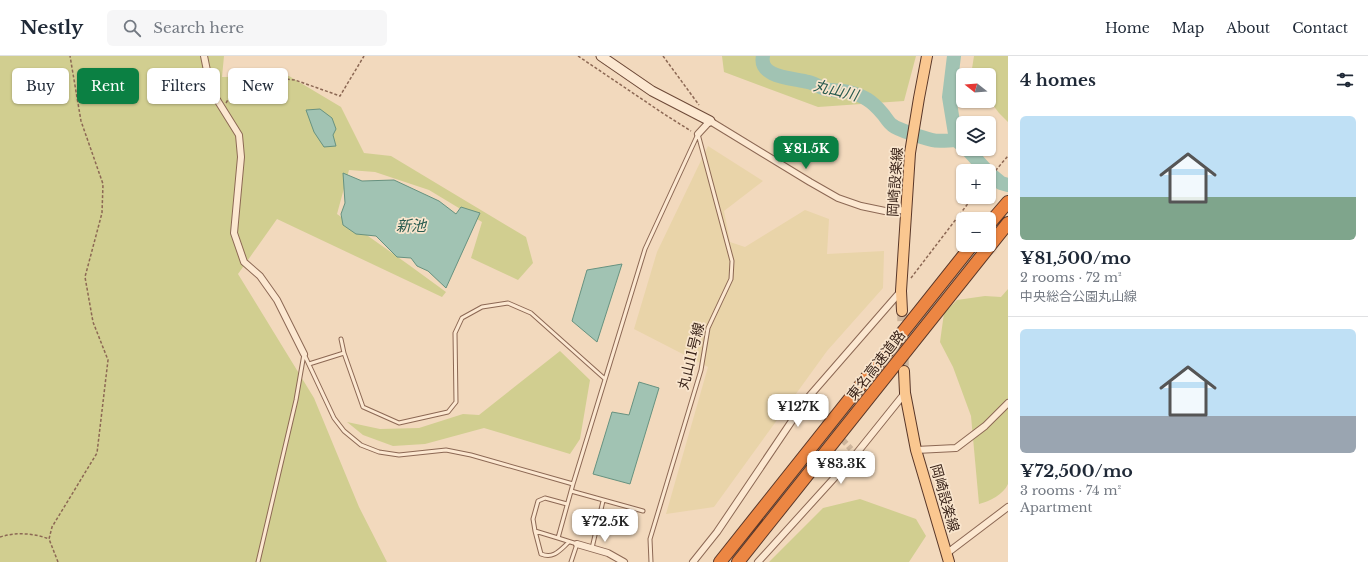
<!DOCTYPE html>
<html lang="en">
<head>
<meta charset="utf-8">
<style>
  :root { --surface:#fff; --page:#f6f6f7; --text:#1f2937; --muted:#747a83; --line:#e0e1e3; --accent:#0b8043 }
  body { margin:0; font-family:"Libre Baskerville","Noto Sans JP",serif; background:var(--page); color:var(--text); height:100vh; display:flex; flex-direction:column; font-size:15px; white-space:nowrap }
  * { box-sizing:border-box; margin:0 }
  p { font-size:13px; color:var(--muted) }
  .icon { flex:none; width:22px; height:22px; fill:none; stroke:currentColor; stroke-width:2; stroke-linecap:round; stroke-linejoin:round }
  .map { position:relative; flex:1; overflow:hidden }
  .sheet { display:flex; flex-direction:column; background:var(--surface); width:360px }
  .sheet>* { flex:none }
  .banner { position:absolute; left:12px; top:12px; width:380px; height:36px; display:flex; gap:8px }
  .needle { width:26px; rotate:287deg }
  .fabs { position:absolute; left:956px; top:12px; display:grid; gap:8px }
  .fabs a { display:grid; place-items:center; width:40px; height:40px; border-radius:6px; background:var(--surface); box-shadow:0 1px 3px #0004; font-size:20px }
  .price { position:absolute; translate:-50% -34px; padding:0 9px; border-radius:8px; background:#fff; color:#222; font-size:13px; line-height:26px; filter:drop-shadow(0 1px 2px #0008) }
  .price::after { content:''; position:absolute; left:50%; top:24px; width:12px; height:9px; margin-left:-6px; background:inherit; clip-path:polygon(0 0,100% 0,50% 100%) }
  .price.selected { background:var(--accent); color:#fff }
  ul { padding:0; list-style:none }
  li { display:grid; align-content:center; gap:8px; height:212px; padding:0 12px }
  li+li { border-top:1px solid var(--line) }
  li span { display:grid; place-items:center; height:124px; border-radius:6px; color:#555 }
  li>.icon { margin-inline-start:auto }
  span .icon { width:72px; height:72px; fill:#fffc; stroke-width:1 }
  li b { font-size:17px }
  h2 { display:flex; justify-content:space-between; align-items:center; height:48px; padding:0 12px; font-size:17px }
  .pill { padding:0 14px; border-radius:6px; background:var(--surface); box-shadow:0 1px 3px #0004; font-size:14px; line-height:36px }
  .pill.selected { background:var(--accent); color:#fff }
  header { display:flex; align-items:center; gap:24px; box-sizing:border-box; height:56px; padding:0 20px; background:var(--surface); border-bottom:1px solid var(--line) }
  header strong { font-size:19px }
  nav { display:flex; gap:22px; margin-inline-start:auto; font-size:14px }
  .search { width:280px; height:36px; background:var(--page); display:flex; align-items:center; gap:10px; box-sizing:border-box; padding:0 14px; border-radius:6px; color:var(--muted); font-size:15px }
  main { display:flex; flex:1; min-height:0 }
  .map>svg:first-child { display:block }
  .farmland { fill:#e9d4a9 }
  .green { fill:#d1ce90 }
  .water { fill:#a1c3b3; stroke:#679280 }
  .lines { fill:none; stroke-linecap:round; stroke-linejoin:round }
  .river { stroke:#a1c3b3; stroke-width:14 }
  .street-tunnel { stroke:#cdb59c; stroke-width:6; stroke-dasharray:6 3; stroke-linecap:butt }
  .primary-tunnel { stroke:#cdb59c; stroke-width:10; stroke-dasharray:10 5; stroke-linecap:butt }
  .lane-casing { stroke:#8c6854; stroke-width:5 }
  .street-casing { stroke:#8c6854; stroke-width:8 }
  .secondary-casing { stroke:#6e4a38; stroke-width:11 }
  .primary-casing { stroke:#593729; stroke-width:12 }
  .highway-casing { stroke:#593729; stroke-width:14 }
  .path { stroke:#8c6854; stroke-width:1.5; stroke-dasharray:3 2; stroke-linecap:butt }
  .lane { stroke:#fce8d1; stroke-width:3 }
  .street { stroke:#fce8d1; stroke-width:6 }
  .secondary { stroke:#fce8d1; stroke-width:9 }
  .primary { stroke:#fac790; stroke-width:10 }
  .highway { stroke:#ec8643; stroke-width:12 }
  .labels { text-anchor:middle; dominant-baseline:central; stroke-width:3.5; stroke-linejoin:round; paint-order:stroke }
  .street-label { font-size:14px; fill:#3a241a; stroke:#f9e5cd }
  .water-label { font-size:15px; font-style:italic; fill:#285b4f; stroke:#f9e5cd }
</style>
</head>
<body>
<header>
<strong>Nestly</strong>
<div class="search"><svg class="icon" aria-label="search" viewBox="0 0 24 24"><circle cx="10" cy="10" r="6"/><path d="M15 15l6 6"/></svg>Search here</div>
<nav><a>Home</a><a>Map</a><a>About</a><a>Contact</a></nav>
</header>
<main>
<div class="map">
<svg width="1008" height="506" viewBox="0 0 1008 506">
  <rect width="100%" height="100%" fill="#f2d9bd"/>
  <path class="farmland" d="M708,90L763,125L724,155L730,186L745,191L805,154L829,163L827,198L884,195L883,232L827,295L714,451L666,458L708,311L634,273L657,196Z"/>
  <path class="green" d="M0,0H224L222,21L289,20L341,51L364,97L391,100L526,181L533,207L518,224L471,202L482,166L429,134L375,116L349,114L337,158L409,209L446,236L442,241L277,163L238,218L314,342L359,451L387,506H0Z
    M722,0H916L904,45L818,51L724,16Z
    M974,0H1008V66L999,57L989,44V19H971Z
    M1008,233V428C1003,439 990,445 979,448L971,360L953,311L940,286L944,257L957,244L985,240L1001,241Z
    M560,295L590,324L580,383L570,398L484,372L425,388L393,390L363,379L347,366L380,373L419,372L463,358L479,359Z
    M860,443L916,463L926,480L909,506H769L823,452Z"/>
  <path class="water" d="M320,53L332,62L336,73L333,79L336,90L324,91L314,76L306,54Z
    M343,117L362,125L394,124L439,145L456,158L461,151L480,157L446,232L428,215L417,210L411,202L397,201L376,180L356,178L343,169L341,158L345,147Z
    M622,208L597,286L572,265L587,214Z
    M639,326L659,332L630,428L593,418L612,356L629,359Z"/>
  <g class="lines">
    <path class="river" d="M763,0C758,22 794,22 808,26C814,27 819,31 825,33C833,35 841,34 849,36C864,40 872,45 882,57C885,60 888,66 892,69C898,74 924,82 932,84C939,86 949,84 956,84
      M954,0L949,41L956,84L963,90
      M967,93L987,115
      M989,117L1001,127L1008,129"/>
    <path class="street-tunnel" d="M812,350L851,393"/>
    <path class="primary-tunnel" d="M902,255L904,315"/>
    <defs>
      <path id="lane" d="M341,283L344,297L363,351L399,367L448,356L456,346L455,277L462,262L482,251L508,247L531,257L605,323
        M304,298L334,362L344,375L361,389L379,396L399,399L446,394L471,399L573,428
        M309,308L344,297
        M571,435L643,455
        M535,475L541,498C554,503 560,494 569,486
        M558,482L535,475L533,463L538,445L545,442L567,448
        M592,492L603,445
        M258,506L296,344L304,298
        M571,506L577,488L558,482L573,428L645,193L698,78
        M651,506L650,483L701,314L708,272L731,223L732,205L698,78"/>
      <path id="street" d="M204,0L211,34L239,79L241,101L234,177L244,206L260,220L277,244L304,298
        M698,78L710,65L810,126L838,142L861,150L885,155L907,154
        M806,344L812,350
        M916,394L956,392L985,370L1008,347
        M577,488L608,497L624,506
        M946,498L1008,451
        M693,506L717,476L806,344L901,235
        M758,506L856,398L905,337"/>
      <path id="secondary" d="M601,0L652,35L710,65"/>
      <path id="primary" d="M902,255L901,235L910,97L919,42L927,0
        M904,315L905,337L916,394L949,506"/>
      <path id="highway" d="M989,168L1008,146
        M720,506L972,189
        M738,506L1008,167"/>
    </defs>
    <use href="#lane" class="lane-casing"/>
    <use href="#street" class="street-casing"/>
    <use href="#secondary" class="secondary-casing"/>
    <use href="#primary" class="primary-casing"/>
    <use href="#highway" class="highway-casing"/>
    <path class="path" d="M578,0L664,58L691,75
      M663,0L699,49
      M226,47L232,37L268,21L295,24L340,40L364,0
      M989,122L1008,100
      M911,222L973,141
      M0,481C15,476 34,477 49,483
      M58,506L49,483L52,471L97,397L108,304L93,266L85,221L102,157L103,128L81,65L70,0"/>
    <use href="#lane" class="lane"/>
    <use href="#street" class="street"/>
    <use href="#secondary" class="secondary"/>
    <use href="#primary" class="primary"/>
    <use href="#highway" class="highway"/>
  </g>
  <g class="labels">
    <g class="street-label">
      <text transform="translate(895 126) rotate(-86)">岡崎設楽線</text>
      <text transform="translate(691 300) rotate(-76)">丸山11号線</text>
      <text transform="translate(876 309) rotate(-52)">東名高速道路</text>
      <text transform="translate(945 442) rotate(74)">岡崎設楽線</text>
    </g>
    <g class="water-label">
      <text transform="translate(836 34) rotate(14)">丸山川</text>
      <text x="411" y="169">新池</text>
    </g>
  </g>
</svg>
<div class="fabs">
<a><svg class="needle" viewBox="-14 -14 28 28"><path d="M0-13l5 13h-10z" fill="#e53935"/><path d="M0 13l5-13h-10z" fill="#747a83"/></svg></a>
<a><svg class="icon" aria-label="layers" viewBox="0 0 24 24"><path d="M12 4l9 5-9 5-9-5zM3 14l9 5 9-5"/></svg></a>
<a>+</a>
<a>−</a>
</div>
<b class="price selected" style="left:806px;top:114px">¥81.5K</b>
<b class="price" style="left:798px;top:372px">¥127K</b>
<b class="price" style="left:841px;top:429px">¥83.3K</b>
<b class="price" style="left:605px;top:487px">¥72.5K</b>
<div class="banner">
<a class="pill">Buy</a>
<a class="pill selected">Rent</a>
<a class="pill">Filters</a>
<a class="pill">New</a>
</div>
</div>
<section class="sheet">
<h2>4 homes<svg class="icon" aria-label="filters" viewBox="0 0 24 24"><path d="M4 7h16M4 17h16"/><circle cx="9" cy="7" r="2"/><circle cx="15" cy="17" r="2"/></svg></h2>
<ul>
<li><span style="background:linear-gradient(#bfe0f5 65%,#7fa58c 0)"><svg class="icon" aria-label="home" viewBox="0 0 24 24"><path d="M3 11l9-7 9 7M6 9v11h12V9"/></svg></span><div><b>¥81,500/mo</b><p>2 rooms · 72 m²</p><p>中央総合公園丸山線</p></div></li>
<li><span style="background:linear-gradient(#bfe0f5 70%,#9aa5b1 0)"><svg class="icon" aria-label="home" viewBox="0 0 24 24"><path d="M3 11l9-7 9 7M6 9v11h12V9"/></svg></span><div><b>¥72,500/mo</b><p>3 rooms · 74 m²</p><p>Apartment</p></div></li>
</ul>
</section>
</main>
</body>
</html>
